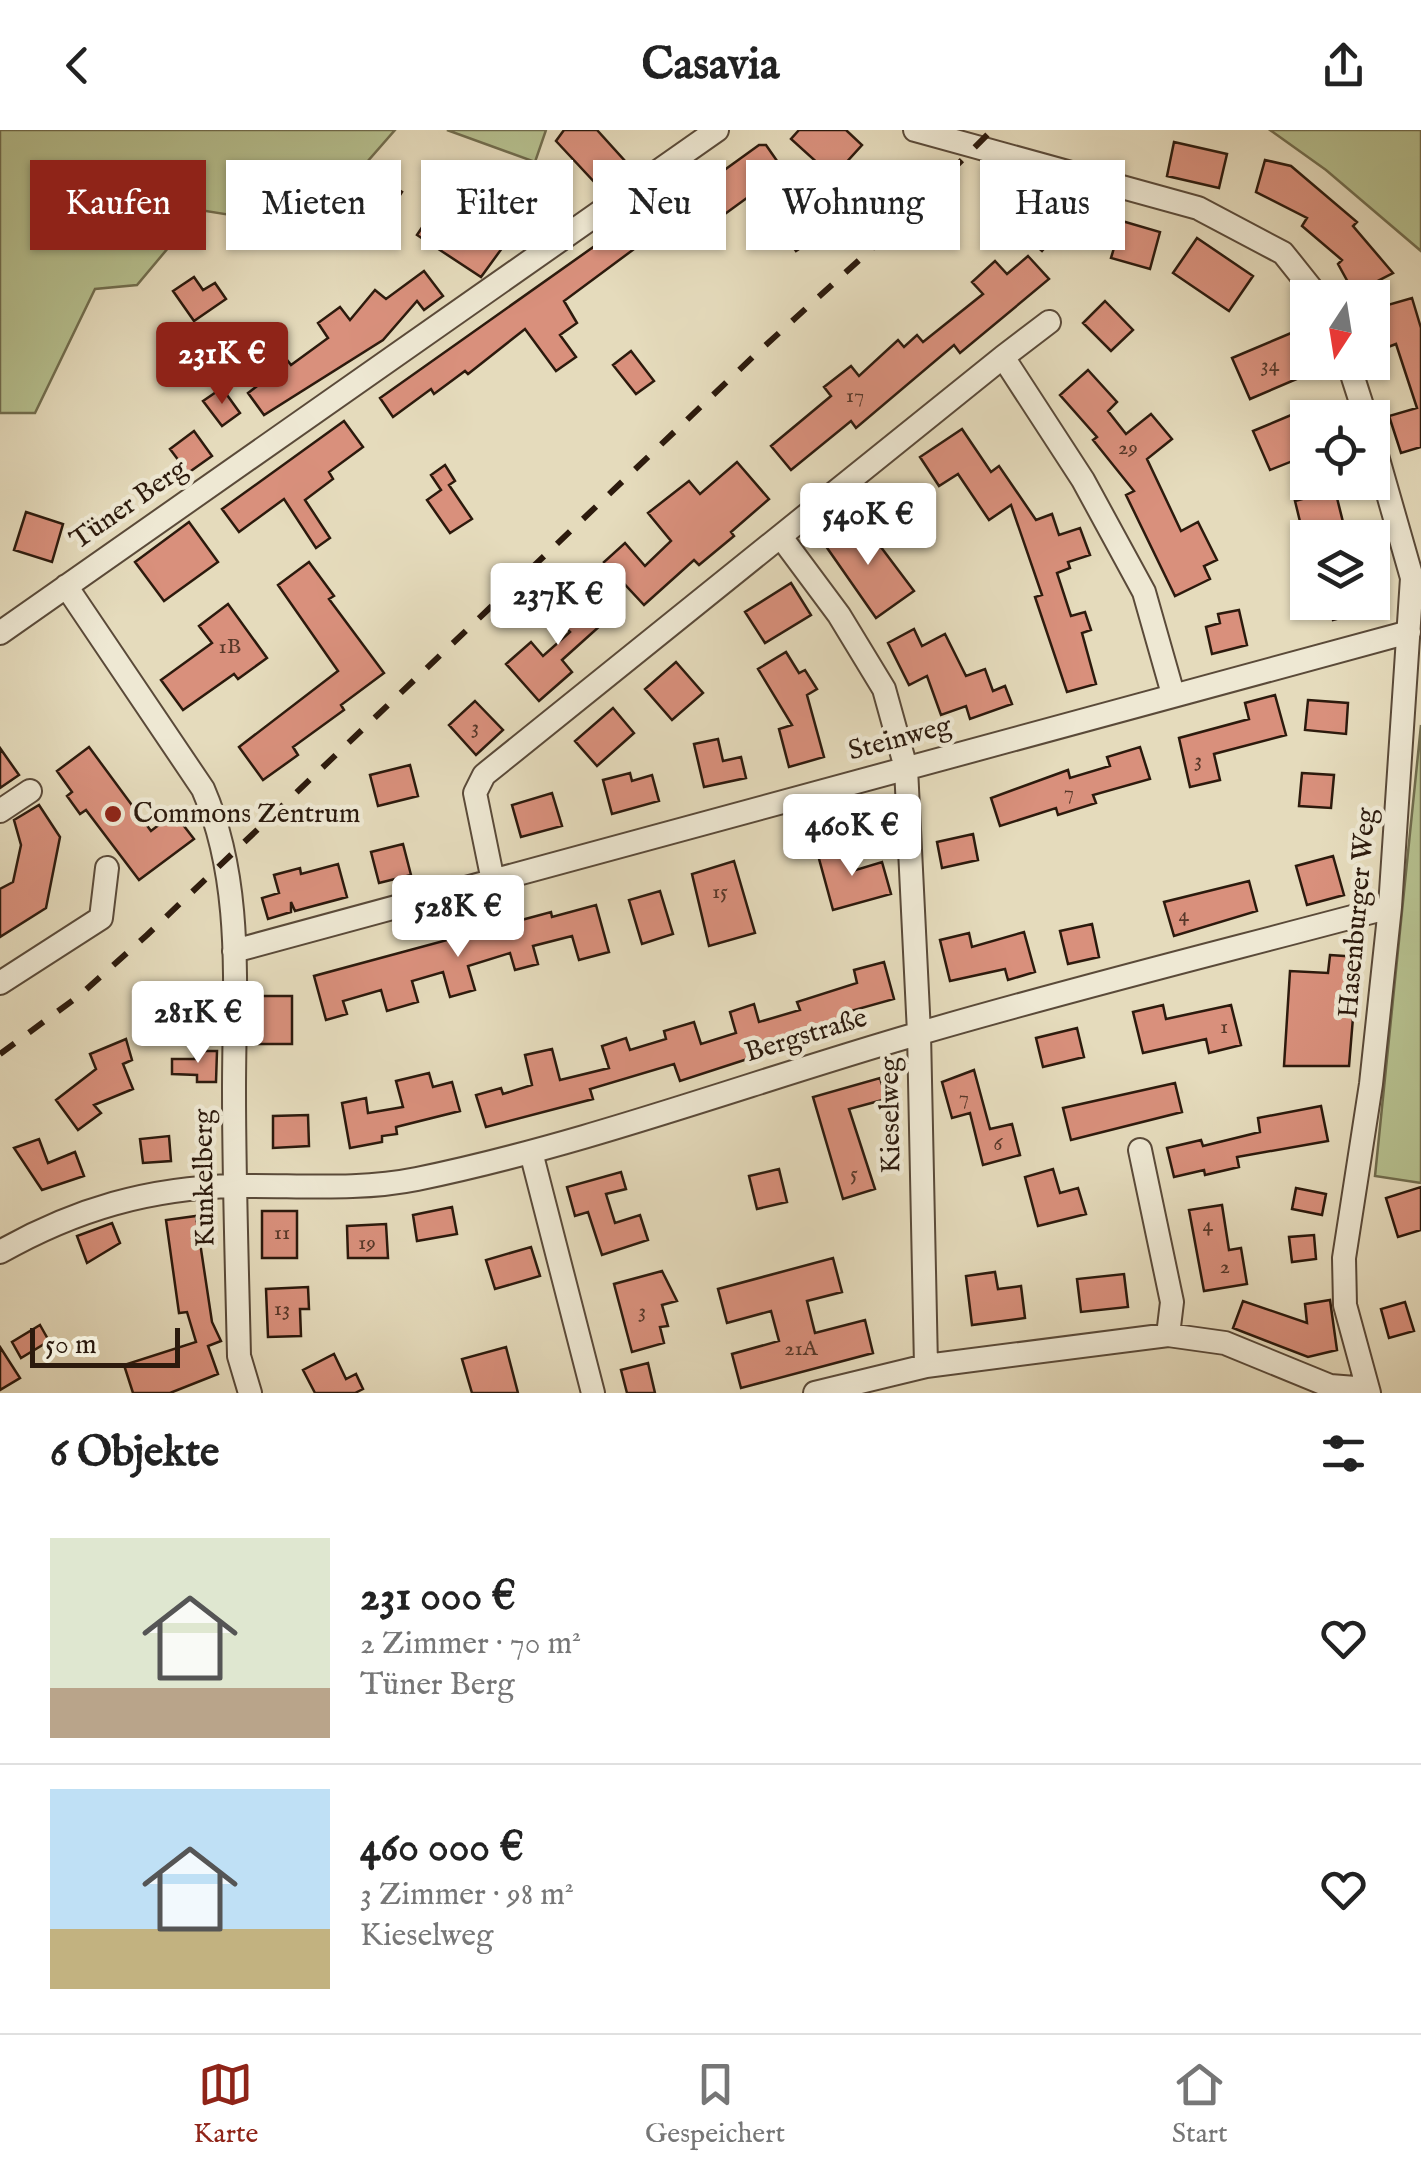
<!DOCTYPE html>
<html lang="de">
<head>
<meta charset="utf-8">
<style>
  :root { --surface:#fff; --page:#f2f2f2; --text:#222; --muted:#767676; --line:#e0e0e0; --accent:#8f2418 }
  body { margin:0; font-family:"IM FELL English",serif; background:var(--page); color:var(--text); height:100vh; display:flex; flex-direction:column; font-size:38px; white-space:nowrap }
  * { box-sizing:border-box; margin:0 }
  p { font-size:32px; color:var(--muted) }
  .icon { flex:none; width:55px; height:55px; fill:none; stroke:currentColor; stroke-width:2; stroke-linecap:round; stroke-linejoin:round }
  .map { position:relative; height:1263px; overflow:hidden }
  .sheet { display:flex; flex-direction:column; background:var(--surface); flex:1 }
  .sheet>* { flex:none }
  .hud { position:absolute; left:30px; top:30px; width:1362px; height:90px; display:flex; gap:20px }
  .needle { width:65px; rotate:192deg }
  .fabs { position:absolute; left:1290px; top:150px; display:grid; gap:20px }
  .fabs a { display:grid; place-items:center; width:100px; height:100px; border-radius:0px; background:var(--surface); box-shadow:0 2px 8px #0004; font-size:50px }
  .scale { position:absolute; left:30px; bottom:25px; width:150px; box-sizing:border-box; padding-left:10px; border:5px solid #2c1a0d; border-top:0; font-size:28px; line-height:35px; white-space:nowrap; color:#2c1a0d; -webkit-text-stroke:8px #eee8d3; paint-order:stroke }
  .price { position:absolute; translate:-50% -85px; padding:0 22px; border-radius:10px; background:#fff; color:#222; font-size:32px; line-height:65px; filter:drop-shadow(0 2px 5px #0008) }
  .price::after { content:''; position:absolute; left:50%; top:60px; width:30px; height:22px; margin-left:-15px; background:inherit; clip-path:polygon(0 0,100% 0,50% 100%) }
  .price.on { background:var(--accent); color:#fff }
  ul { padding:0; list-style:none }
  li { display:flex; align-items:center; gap:30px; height:250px; padding:0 50px }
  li+li { border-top:2px solid var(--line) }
  li span { display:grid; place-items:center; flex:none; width:280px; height:200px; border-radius:0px; color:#555 }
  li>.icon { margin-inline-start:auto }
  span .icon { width:120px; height:120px; fill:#fffc; stroke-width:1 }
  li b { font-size:42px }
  h2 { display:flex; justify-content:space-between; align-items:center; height:120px; padding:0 50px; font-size:42px }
  .chip { padding:0 35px; border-radius:0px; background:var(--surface); box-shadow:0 2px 8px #0004; font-size:35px; line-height:90px }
  .chip.on { background:var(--accent); color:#fff }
  header { display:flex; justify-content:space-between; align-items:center; height:130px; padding:0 50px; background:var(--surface); font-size:45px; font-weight:700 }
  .tab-bar { display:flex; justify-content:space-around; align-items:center; height:140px; border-top:2px solid var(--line); background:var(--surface); font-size:28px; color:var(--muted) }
  .tab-bar a { display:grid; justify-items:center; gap:5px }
  .tab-bar .on { color:var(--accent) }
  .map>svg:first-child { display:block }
  .green { fill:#b6c08f; stroke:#716d4e; stroke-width:2.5 }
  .building { fill:#d9907c; stroke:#2c1a0d; stroke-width:2.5 }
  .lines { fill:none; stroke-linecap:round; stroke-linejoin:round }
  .minor-casing { stroke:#5a4a39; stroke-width:26 }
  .minor { stroke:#eee8d3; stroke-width:22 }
  .rail { stroke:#2c1a0d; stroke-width:6; stroke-dasharray:18 18; stroke-linecap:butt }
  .poi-dot { fill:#8f2418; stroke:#eee8d3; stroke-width:4 }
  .labels { text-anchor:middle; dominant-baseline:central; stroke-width:9; stroke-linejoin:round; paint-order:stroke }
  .number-label { font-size:22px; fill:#573829 }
  .street-label { font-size:28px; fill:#2c1a0d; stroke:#eee8d3 }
  .poi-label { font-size:28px; fill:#2c1a0d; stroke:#eee8d3; text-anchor:start }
</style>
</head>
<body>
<header><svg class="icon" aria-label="back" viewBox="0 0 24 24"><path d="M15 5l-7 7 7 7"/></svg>Casavia<svg class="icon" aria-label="share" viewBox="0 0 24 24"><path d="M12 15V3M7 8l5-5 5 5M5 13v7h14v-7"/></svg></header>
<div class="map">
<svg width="1421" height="1263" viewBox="0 0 1421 1263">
  <rect width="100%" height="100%" fill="#e5dbbc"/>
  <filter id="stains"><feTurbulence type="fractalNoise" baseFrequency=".002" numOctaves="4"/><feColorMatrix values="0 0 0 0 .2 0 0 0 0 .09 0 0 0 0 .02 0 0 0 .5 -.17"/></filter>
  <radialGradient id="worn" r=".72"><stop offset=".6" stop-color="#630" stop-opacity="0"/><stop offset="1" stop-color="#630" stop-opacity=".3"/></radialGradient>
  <path class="green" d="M0,0H395L339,64L287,36L249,88L200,80L137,155L95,159L35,283H0Z
    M447,0H546L535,32Z
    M1270,0H1421V121L1326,40Z
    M1421,595V1053L1375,1046Z"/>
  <path class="building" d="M564,0H597L625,31L598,56L556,11Z
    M799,0H846L862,15L833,47L791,9Z
    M1174,12L1227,24L1219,58L1167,46Z
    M759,15H766L784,41L707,97L692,76L564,171L577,193L560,205L576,227L556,241L525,199L468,244L465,241L434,264L431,259L393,287L380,268L654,74L658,79L718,34L723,41Z
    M1265,30L1291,36L1357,92L1353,96L1393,143L1354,163L1338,134L1342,130L1302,96L1307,88L1256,62Z
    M497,42L531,67L539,61L555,83L532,99L524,88L481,147L417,105L443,66L467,82Z
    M376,46L402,62L387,86L361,69Z
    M1036,58L1059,78L1050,88L1062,98L1042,121L1008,91Z
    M800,82L817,107L796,121L779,96Z
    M1122,91L1160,102L1150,139L1111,128Z
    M1197,108L1253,146L1229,181L1173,143Z
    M1028,126L1049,149L960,223L954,215L856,298L851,291L791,340L771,316L831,266L824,257L851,236L859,246L898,210L904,217L917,205L923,212L983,164L972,152L995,131L1007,144Z
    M424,141L443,166L424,180L417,171L383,210L264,285L248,263L277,241L259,216L270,208L291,235L328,208L318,193L340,177L350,190L375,160L386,169Z
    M194,147L203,160L215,153L226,169L194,191L173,161Z
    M1412,168L1421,198V317L1401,323L1389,286L1417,278L1396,214L1388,217L1377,178Z
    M1105,171L1133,200L1111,221L1083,193Z
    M1296,201L1313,242L1250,269L1232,228Z
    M631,221L654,251L636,264L613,235Z
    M1088,240L1117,272L1108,281L1126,304L1151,284L1172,309L1147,329L1181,401L1198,392L1217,430L1204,436L1210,449L1175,466L1126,365L1134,361L1093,310L1097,307L1060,265Z
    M222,258L240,283L222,296L203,271Z
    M1308,278V325L1270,340L1253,301Z
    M344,291L363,317L329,342L333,349L305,370L330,408L316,418L284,369L239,402L222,379Z
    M962,299L991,342L999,336L1036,390L1052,384L1059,405L1080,398L1090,425L1068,432L1070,438L1057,443L1071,486L1085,482L1091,500L1082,503L1096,554L1067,562L1035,467L1042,465L1011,375L989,390L958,344L939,356L920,327Z
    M194,301L212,326L188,343L170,319Z
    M737,332L769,369L731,402L734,406L699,435L694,430L644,475L604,432L625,413L645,436L671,411L648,383L689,351L700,364Z
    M445,335L455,351L449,355L472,389L450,403L427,370L441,360L431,345Z
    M1335,360L1347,408H1304L1295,371Z
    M26,382L63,394L52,432L14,420Z
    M859,388L914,461L876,488L823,412Z
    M189,392L218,432L164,471L135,432Z
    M309,432L334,466L329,469L384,543L341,575L344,580L293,617L298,625L263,650L239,617L338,541L278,455Z
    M791,453L811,485L765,513L745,482Z
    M589,461L611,486L562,530L572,542L539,571L506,534L531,512L543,526L570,502L558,489Z
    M1328,472H1377L1378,478L1333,490Z
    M228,474L267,528L238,549L234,544L183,580L161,550L212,513L199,496Z
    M1239,480L1247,515L1212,524L1206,497L1220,493L1218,484Z
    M914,499L922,516L945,504L966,546L985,539L993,561L1005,556L1012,574L970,589L966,576L941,585L927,546L909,555L888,513Z
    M786,522L799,543L805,540L817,559L807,565L824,627L789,637L779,599L792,595L758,539Z
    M676,532L703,563L672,590L645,559Z
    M1275,565L1286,605L1214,624L1220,650L1190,657L1179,608L1249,589L1245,573Z
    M1308,570L1348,573L1346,604L1305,600Z
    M475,571L503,600L476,625L449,595Z
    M613,578L634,603L597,636L575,611Z
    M718,609L723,631L741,627L746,648L704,657L694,614Z
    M89,617L151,701L174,683L194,709L139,750L86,680L80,684L67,666L72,662L57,641Z
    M1140,617L1150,649L1093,665L1096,673L1058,685L1056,678L1000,696L991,668L1068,640L1070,648L1110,636L1107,627Z
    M0,618L19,645L0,658Z
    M410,635L418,666L378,676L370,645Z
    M630,643L632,651L652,645L659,671L612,684L603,650Z
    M1302,643L1334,645L1331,678L1299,676Z
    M552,663L562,696L521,707L512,675Z
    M39,675L60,707L46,778L0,807V759L13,752L21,715L14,690Z
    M973,704L978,730L942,738L937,712Z
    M403,714L411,745L379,753L371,722Z
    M850,716L856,740L882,732L891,764L833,780L818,725Z
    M1333,726L1344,765L1307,775L1296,736Z
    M734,731L755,803L709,816L692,744Z
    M338,734L347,767L295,781L291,772V782L268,789L262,768L279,763L274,745L300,738L301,744Z
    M1249,751L1257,781L1174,806L1164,772Z
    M660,761L673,804L642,814L629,770Z
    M596,775L609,822L579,830L572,806L533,816L538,834L515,840L510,823L468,836L475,860L450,867L443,842L412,851L418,872L387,881L381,860L343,871L347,884L326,890L314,846L551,782L552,787Z
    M1092,794L1099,827L1068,834L1060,801Z
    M1024,802L1035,842L1008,850L1005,839L950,851L940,810L969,803L972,817Z
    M1330,825L1358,827L1349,936H1284L1290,841L1328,843Z
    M884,832L894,869L847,882L852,895L680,951L674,934L590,959L593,969L486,997L476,965L501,958L503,964L532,955L525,925L552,919L560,950L609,938L602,916L626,908L630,920L666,909L664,901L694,892L701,914L736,903L730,882L754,874L759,892L800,880L797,872L857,853L854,840Z
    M205,854L206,886L153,887V855Z
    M259,866H292V914H259Z
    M1163,875L1166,889L1231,875L1241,915L1209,923L1206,909L1143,923L1133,882Z
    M1077,898L1084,927L1043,937L1036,908Z
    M126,909L132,930L123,934L133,959L94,975L101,983L78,1000L56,970L96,939L90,924Z
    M195,921H217L216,952H197V945L172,944V929H195Z
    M974,940L990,999L1012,994L1020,1025L983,1035L970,983L952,988L942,952Z
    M429,943L433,957L452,952L460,981L396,997L397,1004L382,1006V1012L350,1018L342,973L366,968L368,983L403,977L396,951Z
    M880,948L886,969L849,979L875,1059L843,1069L813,967Z
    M1175,953L1182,982L1071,1010L1063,978Z
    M1321,976L1328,1011L1237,1027L1239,1037L1205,1045L1204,1040L1174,1047L1167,1018L1201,1010L1203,1016L1260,1002L1258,988Z
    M308,985L309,1016L273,1018V986Z
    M169,1006L171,1031L143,1033L140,1009Z
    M39,1009L48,1033L75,1022L84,1046L42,1060L14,1018Z
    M779,1039L787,1072L757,1079L749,1046Z
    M1053,1039L1060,1063L1078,1058L1086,1084L1038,1096L1025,1047Z
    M621,1042L626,1059L606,1064L615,1093L640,1085L648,1110L602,1125L588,1082L575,1086L567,1057Z
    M1421,1057V1100L1398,1107L1386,1068Z
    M1296,1058L1326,1064L1322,1085L1292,1079Z
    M1222,1075L1229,1120L1241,1118L1247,1154L1204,1161L1189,1080Z
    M452,1077L457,1104L417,1111L413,1085Z
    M262,1081H297V1128H262Z
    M196,1086L212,1192L221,1211L208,1216L218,1244L170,1263H133L124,1235L196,1212L187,1182L179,1183L166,1090Z
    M112,1093L120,1113L87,1133L77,1106Z
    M386,1094L388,1128H348L347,1096Z
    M1314,1105L1316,1129L1292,1132L1289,1107Z
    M531,1117L540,1146L495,1159L486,1130Z
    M833,1128L842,1162L807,1171L815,1203L865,1190L873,1223L741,1258L732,1224L779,1211L771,1181L727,1193L718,1159Z
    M662,1141L677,1171L662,1175L668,1196L660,1197L664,1213L632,1222L614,1154Z
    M995,1142L998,1159L1021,1156L1025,1188L972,1195L966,1146Z
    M1124,1144L1128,1177L1081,1182L1077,1149Z
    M308,1157L309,1179H300L301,1206L268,1207L266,1159Z
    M1330,1170L1337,1220L1308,1227L1233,1198L1243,1171L1307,1193L1305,1174Z
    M1405,1172L1414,1201L1389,1208L1381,1179Z
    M40,1195L49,1211L21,1228L12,1212Z
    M0,1217L20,1248L0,1260Z
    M506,1217L518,1263H472L462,1229Z
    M334,1224L346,1249L356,1244L363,1259L355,1263H315L303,1240Z
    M648,1233L655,1263H627L621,1240Z"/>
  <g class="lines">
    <defs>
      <path id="minor" d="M915,0L1198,78L1283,123L1319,168
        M1003,227L1049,192
        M1348,232L1366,288
        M781,407L839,485L884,559L906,638L919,903L926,1236
        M66,456L203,659C244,753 234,859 234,960C234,1049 237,1137 239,1226L250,1263
        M0,503L717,0
        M0,681L30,661
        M493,751L475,663L484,645L1003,227L1083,350L1144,462L1173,564
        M234,821L1409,502
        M0,853L101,788L107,738
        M1140,1020L1172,1172L1168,1205
        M531,1022L593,1263
        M0,1122C76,1079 149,1058 236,1056C296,1055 358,1061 417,1049C587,1014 751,952 917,904C1074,858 1233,819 1390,777
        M815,1263L926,1236L1168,1205L1225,1213L1330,1256L1368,1259
        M1369,1263L1345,1175L1344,1128L1371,954L1390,777L1412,448L1372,308"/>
    </defs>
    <use href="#minor" class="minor-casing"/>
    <use href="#minor" class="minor"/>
    <path class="rail" d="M0,924L80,865L147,805L757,223L890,102L992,0"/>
  </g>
  <circle class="poi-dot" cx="113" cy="684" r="10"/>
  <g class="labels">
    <g class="number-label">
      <text x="1270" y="235">34</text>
      <text x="855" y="266">17</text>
      <text x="1128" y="318">29</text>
      <text x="230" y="517">1B</text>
      <text x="475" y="597">3</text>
      <text x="1198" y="630">3</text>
      <text x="1069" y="663">7</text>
      <text x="720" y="762">15</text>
      <text x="1184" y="785">4</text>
      <text x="1224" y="897">1</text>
      <text x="964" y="968">7</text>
      <text x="998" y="1014">6</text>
      <text x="854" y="1044">5</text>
      <text x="1208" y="1095">4</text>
      <text x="282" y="1103">11</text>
      <text x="367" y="1113">19</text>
      <text x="1225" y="1137">2</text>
      <text x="282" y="1179">13</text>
      <text x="642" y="1181">3</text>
      <text x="801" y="1219">21A</text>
    </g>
    <g class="street-label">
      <text transform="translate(129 375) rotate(-35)">Tüner Berg</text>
      <text transform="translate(900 609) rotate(-15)">Steinweg</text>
      <text transform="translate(1358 783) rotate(-85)">Hasenburger Weg</text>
      <text transform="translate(806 906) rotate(-17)">Bergstraße</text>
      <text transform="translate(891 985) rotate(-91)">Kieselweg</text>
      <text transform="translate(205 1048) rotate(-91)">Kunkelberg</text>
    </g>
    <g class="poi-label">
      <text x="133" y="684">Commons Zentrum</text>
    </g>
  </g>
  <rect width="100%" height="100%" filter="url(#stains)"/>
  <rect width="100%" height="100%" fill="url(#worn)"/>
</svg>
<div class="fabs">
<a><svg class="needle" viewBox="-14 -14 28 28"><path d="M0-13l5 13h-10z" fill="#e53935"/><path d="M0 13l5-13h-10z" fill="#767676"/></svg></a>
<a><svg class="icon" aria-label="locate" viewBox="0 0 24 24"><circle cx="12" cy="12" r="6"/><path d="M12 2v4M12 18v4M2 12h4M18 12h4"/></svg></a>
<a><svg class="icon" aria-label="layers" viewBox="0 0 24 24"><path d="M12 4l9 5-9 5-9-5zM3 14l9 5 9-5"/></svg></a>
</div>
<div class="scale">50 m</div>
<b class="price on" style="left:222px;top:277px">231K €</b>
<b class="price" style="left:868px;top:438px">540K €</b>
<b class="price" style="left:558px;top:518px">237K €</b>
<b class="price" style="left:852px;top:749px">460K €</b>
<b class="price" style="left:458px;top:830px">528K €</b>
<b class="price" style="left:198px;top:936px">281K €</b>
<div class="hud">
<a class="chip on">Kaufen</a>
<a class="chip">Mieten</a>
<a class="chip">Filter</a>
<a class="chip">Neu</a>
<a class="chip">Wohnung</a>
<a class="chip">Haus</a>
</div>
</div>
<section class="sheet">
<h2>6 Objekte<svg class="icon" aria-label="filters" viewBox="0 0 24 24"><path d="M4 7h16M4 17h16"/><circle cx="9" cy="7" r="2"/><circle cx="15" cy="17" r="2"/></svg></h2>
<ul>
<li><span style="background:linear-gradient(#dfe7d0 75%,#b9a48a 0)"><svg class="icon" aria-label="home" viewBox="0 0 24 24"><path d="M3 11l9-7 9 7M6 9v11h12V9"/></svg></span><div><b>231 000 €</b><p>2 Zimmer · 70 m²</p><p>Tüner Berg</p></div><svg class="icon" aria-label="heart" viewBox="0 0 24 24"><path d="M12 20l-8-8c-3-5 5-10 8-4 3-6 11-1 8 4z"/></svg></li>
<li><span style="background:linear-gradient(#bfe0f5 70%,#c2b280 0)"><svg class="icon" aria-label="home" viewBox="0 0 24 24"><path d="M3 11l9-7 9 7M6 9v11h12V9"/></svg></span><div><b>460 000 €</b><p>3 Zimmer · 98 m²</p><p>Kieselweg</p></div><svg class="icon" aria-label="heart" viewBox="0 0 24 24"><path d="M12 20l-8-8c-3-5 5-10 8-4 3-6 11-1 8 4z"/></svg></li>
</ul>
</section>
<nav class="tab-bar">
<a class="on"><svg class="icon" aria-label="map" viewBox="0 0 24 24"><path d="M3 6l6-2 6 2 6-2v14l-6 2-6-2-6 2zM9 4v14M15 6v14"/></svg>Karte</a>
<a><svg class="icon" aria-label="saved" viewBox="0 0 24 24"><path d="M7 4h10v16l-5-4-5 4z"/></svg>Gespeichert</a>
<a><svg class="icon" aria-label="home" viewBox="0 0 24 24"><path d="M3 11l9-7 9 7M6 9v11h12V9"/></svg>Start</a>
</nav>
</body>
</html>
